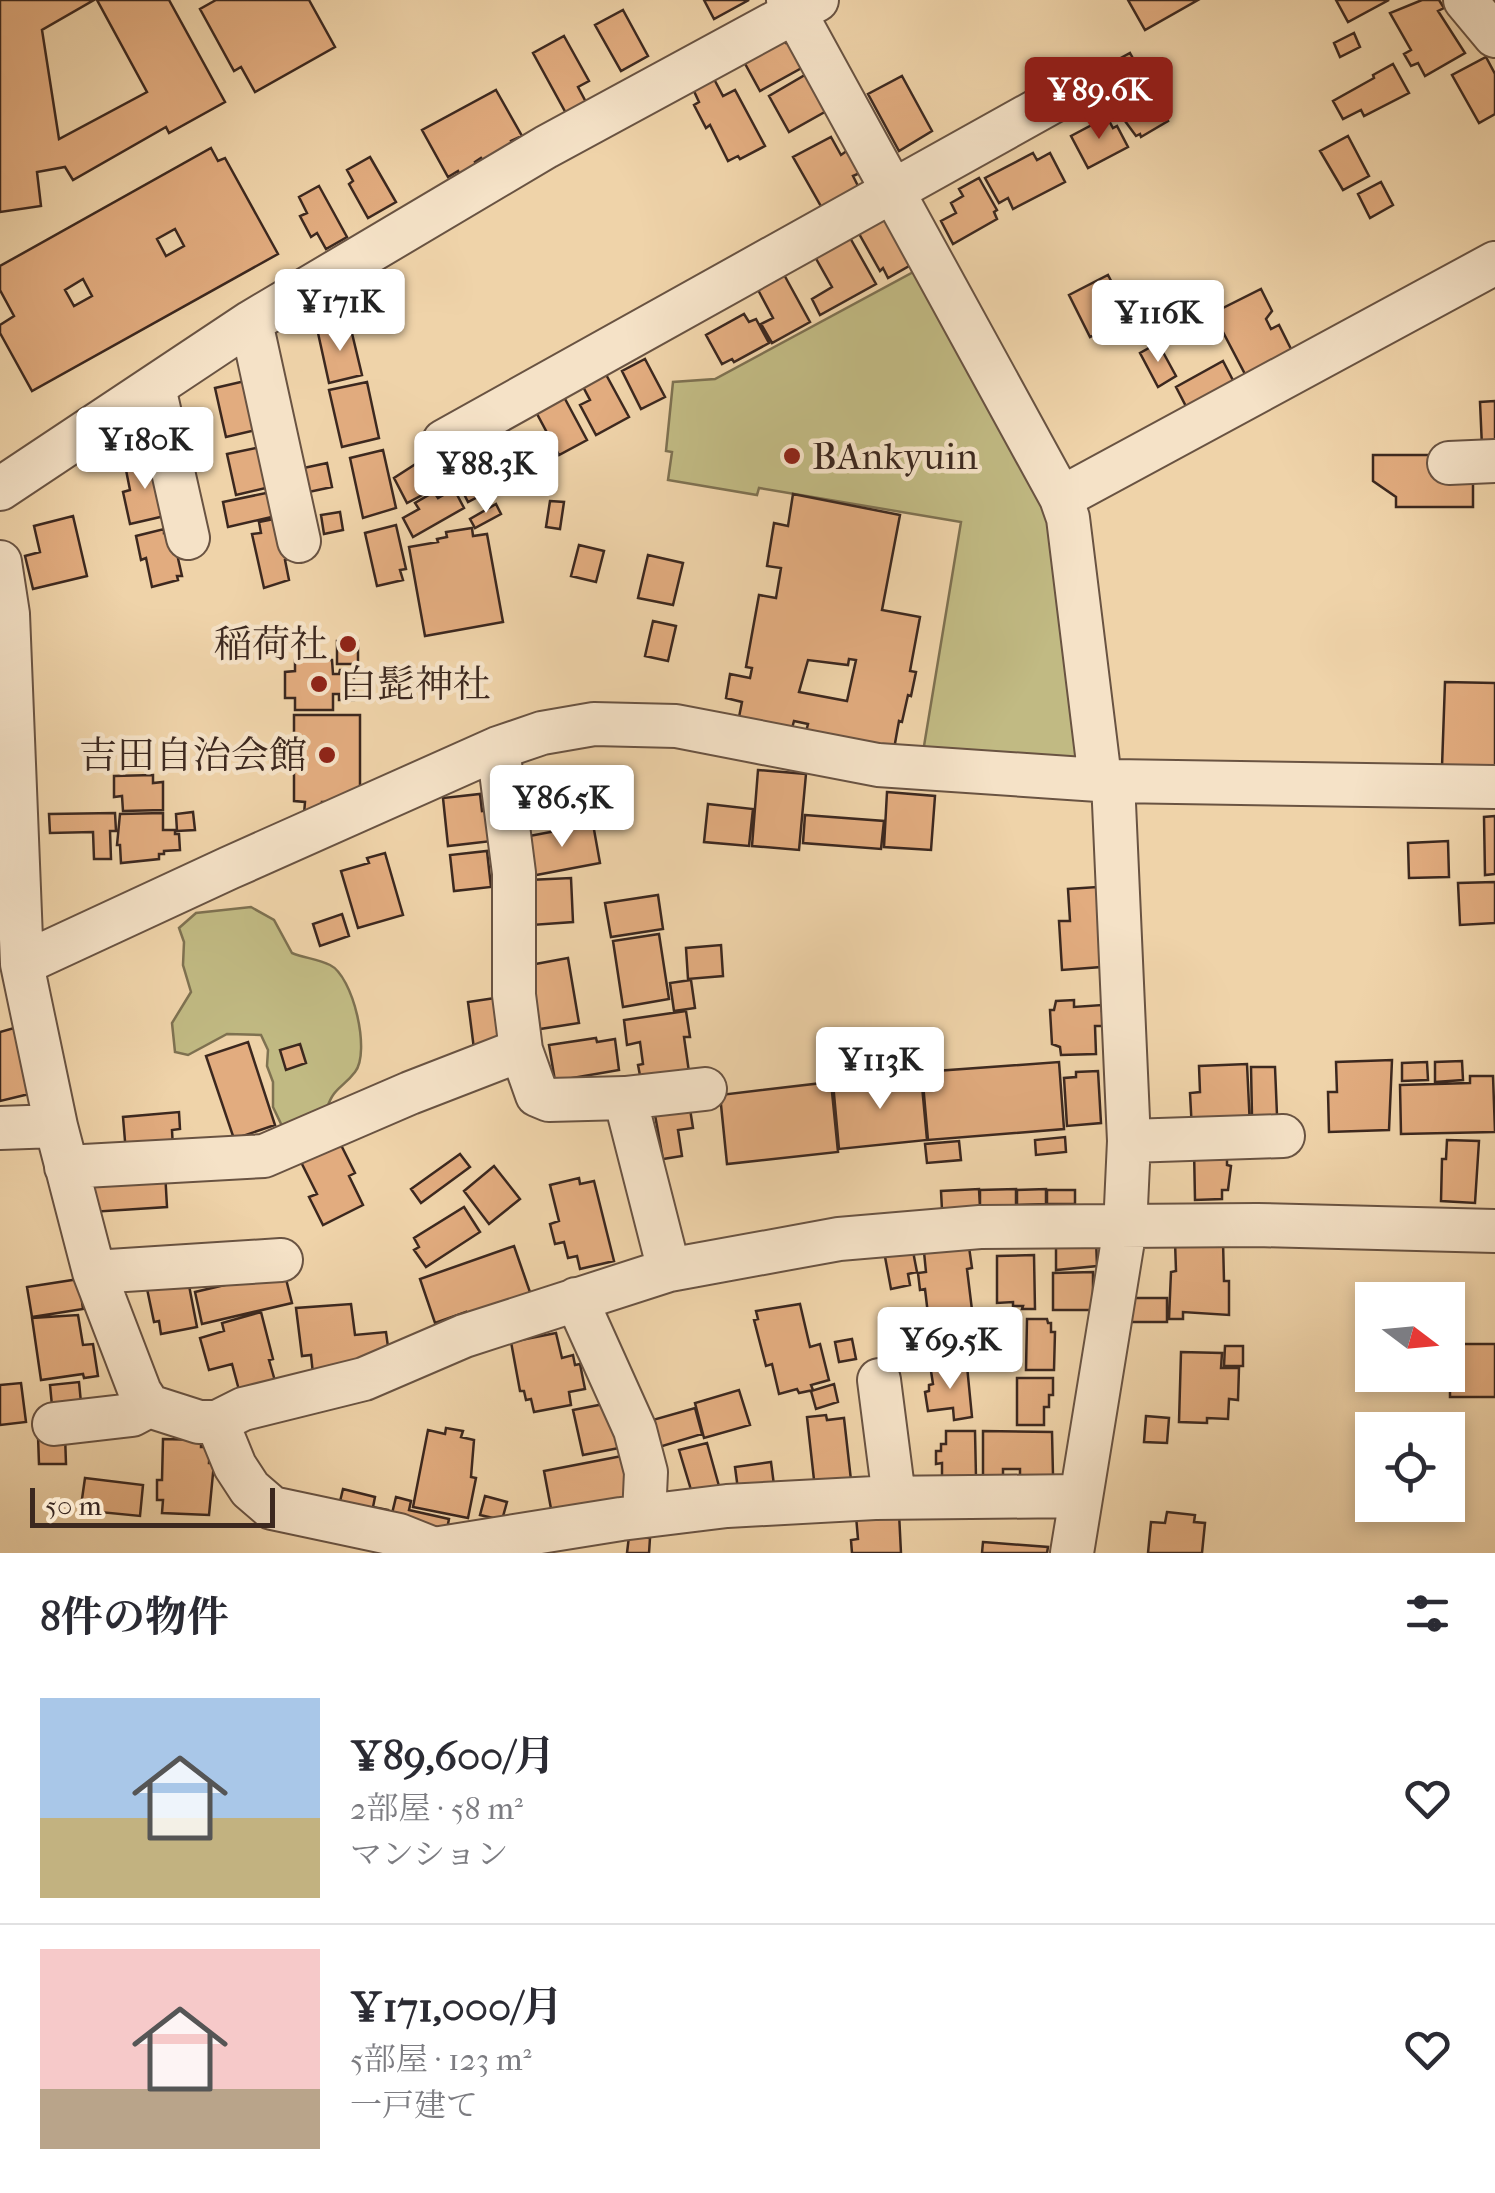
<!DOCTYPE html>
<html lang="ja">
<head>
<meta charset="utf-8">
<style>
  :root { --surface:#fff; --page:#f7f7f7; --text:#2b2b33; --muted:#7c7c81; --line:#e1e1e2; --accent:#8f2418 }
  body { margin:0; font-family:"IM FELL French Canon","Noto Serif JP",serif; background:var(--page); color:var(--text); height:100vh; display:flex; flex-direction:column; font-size:38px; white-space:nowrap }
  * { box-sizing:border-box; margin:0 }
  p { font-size:32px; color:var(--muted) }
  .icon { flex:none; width:55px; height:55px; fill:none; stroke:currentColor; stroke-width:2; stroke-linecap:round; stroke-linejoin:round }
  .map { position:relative; height:1553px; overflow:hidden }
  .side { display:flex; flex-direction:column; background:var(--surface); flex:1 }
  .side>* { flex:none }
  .needle { width:65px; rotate:106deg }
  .controls { position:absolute; left:1355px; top:1282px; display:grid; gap:20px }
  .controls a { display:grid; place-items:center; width:110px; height:110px; border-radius:0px; background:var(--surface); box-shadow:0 5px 15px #0003; font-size:50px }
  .scale { position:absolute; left:30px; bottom:25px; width:245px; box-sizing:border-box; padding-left:10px; border:5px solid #3c281f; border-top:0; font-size:28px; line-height:35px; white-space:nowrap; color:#3c281f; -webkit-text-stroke:8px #f5e2c7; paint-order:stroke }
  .price { position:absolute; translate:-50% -85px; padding:0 22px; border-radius:10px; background:#fff; color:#222; font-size:32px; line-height:65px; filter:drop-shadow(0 2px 5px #0008) }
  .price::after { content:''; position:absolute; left:50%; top:60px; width:30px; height:22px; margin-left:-15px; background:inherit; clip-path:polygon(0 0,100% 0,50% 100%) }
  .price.on { background:var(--accent); color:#fff }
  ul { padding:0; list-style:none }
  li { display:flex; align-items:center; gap:30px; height:250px; padding:0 40px }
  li+li { border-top:2px solid var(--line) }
  li span { display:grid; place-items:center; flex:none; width:280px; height:200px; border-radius:0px; color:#555 }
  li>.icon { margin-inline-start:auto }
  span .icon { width:120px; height:120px; fill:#fffc; stroke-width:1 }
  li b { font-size:42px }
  h2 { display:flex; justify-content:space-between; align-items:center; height:120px; padding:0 40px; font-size:42px }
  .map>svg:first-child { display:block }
  .green { fill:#c1ba83; stroke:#7e7151; stroke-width:2.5 }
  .building { fill:#e2ac7f; stroke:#3c281f; stroke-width:2.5; fill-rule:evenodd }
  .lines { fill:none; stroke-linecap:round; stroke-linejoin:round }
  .minor-casing { stroke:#695342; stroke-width:46 }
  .minor { stroke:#f5e2c7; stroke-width:42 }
  .poi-dot { fill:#8f2418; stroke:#f5e2c7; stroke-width:4 }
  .labels { text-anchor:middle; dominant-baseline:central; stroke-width:9; stroke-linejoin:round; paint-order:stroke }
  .poi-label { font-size:38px; fill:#3c281f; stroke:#f5e2c7; text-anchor:start }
</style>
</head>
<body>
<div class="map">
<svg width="1495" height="1553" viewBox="0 0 1495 1553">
  <rect width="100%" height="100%" fill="#efd3a9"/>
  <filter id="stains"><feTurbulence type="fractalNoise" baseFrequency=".002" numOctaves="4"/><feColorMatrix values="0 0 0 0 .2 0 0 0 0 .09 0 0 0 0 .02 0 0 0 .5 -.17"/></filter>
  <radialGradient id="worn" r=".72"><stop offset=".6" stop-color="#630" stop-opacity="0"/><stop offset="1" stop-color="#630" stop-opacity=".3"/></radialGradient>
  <path class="green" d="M919,269L1055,517L1084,753L1076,764L923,752L961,522L759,488L757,495L668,480L672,452L666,451L673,382L715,379Z
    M251,907L274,920L292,953C304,958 318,959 330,965C353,976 371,1052 355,1072C343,1088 334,1087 327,1108L283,1128L273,1107V1082L267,1066L268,1050L261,1035L227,1034L188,1055L175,1052L172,1023L191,992L183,965L184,942L179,928L196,913Z"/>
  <path class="building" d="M0,0H94L42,30L59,139L147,92L97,0H169L225,102L169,133L166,127L73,180L65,167L37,172L41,206L0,212Z
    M216,0H309L335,47L255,92L241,67L234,71L200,9Z
    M704,0H749L714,19Z
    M1128,0H1198L1145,30Z
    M1336,0H1389L1348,22Z
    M1422,0H1439L1444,8L1438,11L1465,53L1425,76L1418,63L1411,66L1404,54L1411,50L1390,13Z
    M623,10L648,56L621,71L595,25Z
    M1354,33L1360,47L1340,57L1334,43Z
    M564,36L589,81L578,87L587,104L567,115L533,53Z
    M783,38L786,43L793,40L807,65L760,91L743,60Z
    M1130,53L1168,121L1141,137L1140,134L1136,136L1125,121L1107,89L1118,84L1108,65Z
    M1486,57L1495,74V114L1479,123L1452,75Z
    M1393,64L1409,93L1364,116L1361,110L1343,119L1333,101L1374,78L1373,75Z
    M810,72L830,109L789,132L769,96Z
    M902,76L932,131L899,151L868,94Z
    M714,79L723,96L735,90L765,146L740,159L738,156L728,161L710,125L706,128L694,105L699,102L693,89Z
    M496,90L522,136L511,141L513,146L484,162L481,158L475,162L477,166L460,175L458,171L448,177L422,130Z
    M1107,117L1113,128L1117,126L1128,147L1088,168L1071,136Z
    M1348,136L1369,176L1343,190L1320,151Z
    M831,137L841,155L848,150L860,173L853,176L859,188L822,208L793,157Z
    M211,148L218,161L225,158L278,254L32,391L0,333V325L14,316L0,290V266ZM175,229L184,246L166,256L157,239ZM83,279L92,296L74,306L65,290Z
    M1033,153L1037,160L1050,153L1065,182L1013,209L1008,198L999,203L985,178Z
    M370,157L396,202L368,218L349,184L353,181L347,170Z
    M979,178L997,210L994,212L997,219L953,244L941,221L956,213L951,203L963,196L959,189Z
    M1381,182L1393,205L1370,218L1358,194Z
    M319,186L347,237L326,249L317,233L311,237L300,216L307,213L299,197Z
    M880,208L916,262L888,278L883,268L880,271L853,223Z
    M849,236L876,284L820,315L812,299L832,287L814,255Z
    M782,271L810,322L772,343L761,324L773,318L756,286Z
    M1108,275L1130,317L1090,337L1069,295Z
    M1261,289L1272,311L1266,319L1271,329L1279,325L1292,351L1245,374L1213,313Z
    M744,314L749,322L756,319L769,343L734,362L732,359L722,364L706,335Z
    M350,325L362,375L329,383L318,333Z
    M1158,343L1176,376L1158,387L1140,353Z
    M645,359L665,397L641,409L622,371Z
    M1223,361L1238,390L1191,416L1176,387Z
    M603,369L629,417L596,435L580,405L590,400L580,381Z
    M245,381L256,430L226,437L215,388Z
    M367,382L379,438L342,447L329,390Z
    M564,397L587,440L559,455L536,412Z
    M1495,401V446L1482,447L1480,402Z
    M504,429L526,469L494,486L484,466L492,463L480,442Z
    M261,447L270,487L236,495L227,454Z
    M383,450L396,508L363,518L350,458Z
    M473,454L491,490L468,502L450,466Z
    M1373,455H1440L1473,477V507H1396V497L1373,481Z
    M428,456L443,484L407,503L394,478Z
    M155,458L169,515L130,524L123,492L130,490L125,465Z
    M327,463L332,487L304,493L299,469Z
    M454,489L464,508L413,537L403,518L419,509L415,503L434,492L438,498Z
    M271,492L276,516L228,527L223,502Z
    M793,494L900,515L882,610L920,617L910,671L916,672L911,696L908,695L902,722L899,721L894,749L806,732L808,724L794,721L791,732L738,722L742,702L726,698L730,674L750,678L752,668L746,667L759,595L776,598L781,568L767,566L774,523L788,526ZM849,659L856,660L847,701L799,692L808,660L848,665Z
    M550,501L564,502L560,529L546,527Z
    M496,504L501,514L475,528L470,519Z
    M340,512L343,530L324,534L321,515Z
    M73,516L87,576L33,589L25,556L40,552L34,526Z
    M279,518L288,559L285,560L289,580L264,588L252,534L261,533L259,522Z
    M396,525L406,569L400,570L403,580L377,586L365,533Z
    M472,528L473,536L487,534L503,622L425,636L409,547L438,542L437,539L447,537L446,532Z
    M164,529V533L172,532L182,576H177L178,580L152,587L146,558L141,560L136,536Z
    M579,545L604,551L596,582L571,576Z
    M648,555L683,563L673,605L638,598Z
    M653,621L676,626L668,661L645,656Z
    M337,641H358V664H337Z
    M295,660H332L333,674H339L340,670H354V700H339V694H333V710H295V698H285V672L295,671Z
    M1445,682L1495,683V768L1442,767Z
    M294,715H360V796L350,802H322V810L304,814L305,802L294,801Z
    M758,770L806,774L799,850L752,846Z
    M153,775V783L163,782V810L123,811L122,796L114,797V776Z
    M887,792L935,796L931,850L884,847Z
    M480,794L482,811L489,810L492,841L448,846L443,798Z
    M708,804L753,809L749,846L704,842Z
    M193,812L195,830L177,831L176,814Z
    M115,813L116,831H110L111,859H94L93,832L50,833L49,814Z
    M163,813V830H175V834H179L180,850L164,851V854H159V859L121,863L120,845H117L120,814Z
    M805,815L884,821L881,849L803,843Z
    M1495,816V874L1485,875L1484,817Z
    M593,824L600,863L531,876L524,837Z
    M1448,841L1449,877L1409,878L1408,843Z
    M487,851L491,887L454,891L450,855Z
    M385,853L403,915L358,928L341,871L369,863L367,858Z
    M571,878L573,922L532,925L529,880Z
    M1495,882V923L1460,925L1458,883Z
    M1097,887L1101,967L1062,970L1059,921H1070L1068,889Z
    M658,895L663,929L611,937L605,903Z
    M342,914L349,936L320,946L313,924Z
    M659,934L669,999L623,1007L613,941Z
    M721,945L723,976L688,979L686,948Z
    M568,958L579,1023L540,1029L530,965Z
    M691,980L695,1008L674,1011L670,983Z
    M502,997L508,1045L474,1049L468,1002Z
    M1074,1000V1007L1102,1005V1011H1106L1107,1026H1095L1096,1054L1061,1055L1060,1047L1052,1044L1050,1010H1054L1056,1001Z
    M686,1011L690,1037H684L690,1079L642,1086L638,1065L643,1064L640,1042L627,1045L624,1020Z
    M14,1028L29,1094L0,1101V1032Z
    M596,1038L597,1042L615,1039L619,1070L555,1081L549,1045Z
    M248,1042L275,1125L234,1139L206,1056Z
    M300,1044L306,1063L286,1070L280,1050Z
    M1392,1060L1389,1130L1329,1132L1328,1092H1337L1336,1062Z
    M1462,1061L1463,1080L1435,1082V1062Z
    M1059,1062L1064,1129L928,1140L922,1072Z
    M1427,1062L1428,1080L1402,1081V1063Z
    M1247,1064L1250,1127L1192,1130L1190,1093L1200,1092L1199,1066Z
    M1251,1067H1275L1277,1115L1252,1116Z
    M1098,1071L1101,1123L1067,1126L1064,1078L1076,1077V1072Z
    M921,1075L927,1140L839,1149L833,1083Z
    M1470,1076H1493L1495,1132L1401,1134L1400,1085L1470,1083Z
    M831,1082L838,1152L727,1164L720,1095Z
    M690,1109L693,1128L678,1130L682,1156L663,1159L655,1115Z
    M179,1112L180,1129L172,1130L173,1149L126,1153L123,1117Z
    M337,1137L355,1173L349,1176L363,1205L323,1225L309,1197L317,1194L298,1156Z
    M1065,1137L1066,1152L1036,1155L1035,1140Z
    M1447,1140L1479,1141L1475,1203L1441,1201L1442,1159H1446Z
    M959,1141L961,1160L927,1163L925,1144Z
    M1227,1148V1165L1231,1166L1228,1190H1222V1199L1195,1200L1194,1149Z
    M460,1154L470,1167L421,1203L411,1189Z
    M494,1166L520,1199L489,1224L464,1191Z
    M165,1171L167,1207L91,1212L89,1176Z
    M579,1178L580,1184L594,1181L614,1261L580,1269L577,1256L568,1258L564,1242L555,1244L550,1224L559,1221L550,1185Z
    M979,1189L980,1208L942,1210L941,1191Z
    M1016,1189V1206L980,1208V1190Z
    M1046,1189V1204L1017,1205V1190Z
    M1047,1190H1075V1204H1047Z
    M464,1207L480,1232L426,1267L414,1250L419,1247L414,1238Z
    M1056,1236L1096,1239L1097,1266L1056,1270Z
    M911,1241L917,1272L908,1274L910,1285L891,1289L883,1246Z
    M1175,1241H1223L1224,1281H1229V1315L1183,1312V1319H1169L1171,1272L1176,1271Z
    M514,1246L531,1295L467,1318L466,1312L435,1323L420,1279Z
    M969,1247L972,1268L967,1269L973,1318L929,1323L925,1289L920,1290L918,1273L926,1272L924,1252Z
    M1034,1255L1035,1309H1022L1023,1306H1013V1302L997,1303V1256Z
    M284,1271L292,1303L202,1324L195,1292Z
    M1093,1272V1310H1053V1273Z
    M187,1275L197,1327L161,1334L159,1321L154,1322L146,1284Z
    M79,1279L83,1309L32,1317L27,1287Z
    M1130,1298H1167V1322H1130Z
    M351,1304L355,1335L386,1332L389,1354L313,1374L311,1355L302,1356L296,1308Z
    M800,1304L810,1347L820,1344L829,1380L811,1385L813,1390L799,1393L797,1389L779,1394L772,1364L766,1366L754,1320L758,1319L756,1311Z
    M261,1312L273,1359L269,1360L275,1381L239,1390L232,1364L209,1370L200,1338L224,1331L222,1323Z
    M78,1315L83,1345L93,1344L98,1376L84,1378L83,1374L41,1380L32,1318Z
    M1027,1319H1047L1048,1323H1051V1332H1055L1054,1370H1026Z
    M971,1323L976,1362L941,1367L939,1351L933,1352L931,1328Z
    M556,1333L562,1358L573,1355L575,1365L580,1364L585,1389L569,1392L571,1405L534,1412L531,1399L526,1400L524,1391H520L511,1342Z
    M852,1339L856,1359L839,1362L835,1342Z
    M1460,1344H1495V1397H1450V1368H1460Z
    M1225,1346H1243V1366H1224Z
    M1181,1352L1222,1353L1221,1368H1239L1238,1400L1229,1399L1228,1419L1207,1418V1423L1179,1422Z
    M967,1366L972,1417L954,1420L953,1408L928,1411L925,1392L929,1391V1385L933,1384L931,1371Z
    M1017,1378H1053V1395H1049V1407H1044V1425H1017Z
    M79,1382L82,1413L53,1416L50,1385Z
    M21,1383L26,1422L0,1425V1385Z
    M834,1384L838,1402L816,1409L811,1391Z
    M739,1390L750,1425L704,1438L695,1403Z
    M609,1403L619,1448L583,1455L573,1410Z
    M695,1408L702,1434L656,1448L649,1421Z
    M826,1415L827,1420L844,1418L851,1480L815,1489L807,1417Z
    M1146,1416L1169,1418L1167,1443L1144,1442Z
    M446,1428L463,1431L461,1437L474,1440L471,1477L476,1478L468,1518L413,1507L428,1430L445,1434Z
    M946,1431H975L976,1478L942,1479V1463L936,1464V1451H941V1444H946Z
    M983,1431L1052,1432L1053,1475L1020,1476V1469H1003V1480H983Z
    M65,1435L66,1464H39L38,1436Z
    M163,1439L201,1440V1447H210L209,1463H214L209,1515L162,1513L163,1500H157V1480H162Z
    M707,1443L719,1486L692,1493L679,1450Z
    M622,1456L630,1499L552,1514L544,1471Z
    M771,1462L775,1493L739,1497L735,1467Z
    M85,1478L143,1485L140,1516L89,1511L90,1508L81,1506Z
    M343,1489L375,1497L373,1507L388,1510L384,1526L337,1514Z
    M485,1496L507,1502L502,1520L480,1515Z
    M396,1497L411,1501L409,1510L449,1519L445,1539L389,1526Z
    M1167,1512L1195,1515L1194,1522L1205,1523L1202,1553H1148L1151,1522L1165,1523Z
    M899,1513L901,1553H852L851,1540L858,1539L856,1516Z
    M629,1536L650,1538L649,1553H627Z
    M983,1542L1048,1547L1047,1553H982Z"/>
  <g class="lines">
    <defs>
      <path id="minor" d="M788,0L1061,498L1068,518L1100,779
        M1465,0L1495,36
        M251,322L299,541
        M154,387L188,538
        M444,441L1081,86
        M1449,463L1495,461
        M0,489L251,322L546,147L817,0
        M1061,498L1495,263
        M0,562L8,614L22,964L56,1126L0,1128
        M498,748L514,873V995L521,1050L537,1095L549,1100L625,1098L669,1270
        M22,964L229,868L498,748L542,733L594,724L676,726L878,765L1113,781L1495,787
        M625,1098L705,1089
        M56,1126L94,1272L140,1392L149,1406L199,1422H217L235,1466L250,1489L272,1508L399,1535L434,1549L621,1519L727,1506L875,1498L1081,1496
        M1129,1141L1283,1136
        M66,1167L264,1156L410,1093L521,1050
        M94,1272L281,1260
        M576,1299L635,1430L646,1472L644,1516
        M879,1380L894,1497
        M217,1422L243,1409L364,1379L464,1336L669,1270L839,1239L980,1227L1257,1225L1495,1231
        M54,1424L132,1415L149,1406
        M1072,1553L1125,1228L1129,1141L1113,781"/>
    </defs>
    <use href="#minor" class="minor-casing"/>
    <use href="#minor" class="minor"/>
  </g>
  <g class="poi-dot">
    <circle cx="792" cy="456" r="10"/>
    <circle cx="348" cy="644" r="10"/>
    <circle cx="319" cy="684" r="10"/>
    <circle cx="327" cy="755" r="10"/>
  </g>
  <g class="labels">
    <g class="poi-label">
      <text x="812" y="456">BAnkyuin</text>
      <text x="328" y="644" text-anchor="end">稲荷社</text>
      <text x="339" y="684">白髭神社</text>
      <text x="307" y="755" text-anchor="end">吉田自治会館</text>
    </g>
  </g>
  <rect width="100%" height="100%" filter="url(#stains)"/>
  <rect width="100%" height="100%" fill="url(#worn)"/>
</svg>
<div class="controls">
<a><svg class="needle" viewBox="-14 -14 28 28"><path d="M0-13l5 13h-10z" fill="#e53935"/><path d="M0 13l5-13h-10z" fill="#7c7c81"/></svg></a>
<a><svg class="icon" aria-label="locate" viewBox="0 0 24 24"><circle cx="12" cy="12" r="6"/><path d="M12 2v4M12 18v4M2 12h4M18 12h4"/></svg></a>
</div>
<div class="scale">50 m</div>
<b class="price on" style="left:1099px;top:142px">¥89.6K</b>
<b class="price" style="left:340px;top:354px">¥171K</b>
<b class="price" style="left:1158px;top:365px">¥116K</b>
<b class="price" style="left:145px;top:492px">¥180K</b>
<b class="price" style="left:486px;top:516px">¥88.3K</b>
<b class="price" style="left:562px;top:850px">¥86.5K</b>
<b class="price" style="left:880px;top:1112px">¥113K</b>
<b class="price" style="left:950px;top:1392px">¥69.5K</b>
</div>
<section class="side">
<h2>8件の物件<svg class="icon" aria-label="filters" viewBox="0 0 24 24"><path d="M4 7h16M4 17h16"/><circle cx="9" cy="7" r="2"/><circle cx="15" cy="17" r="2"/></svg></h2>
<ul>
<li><span style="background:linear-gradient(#a9c7e8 60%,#c2b280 0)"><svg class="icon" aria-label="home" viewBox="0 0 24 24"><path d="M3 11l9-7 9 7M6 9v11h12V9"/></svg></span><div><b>¥89,600/月</b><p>2部屋 · 58 m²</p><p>マンション</p></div><svg class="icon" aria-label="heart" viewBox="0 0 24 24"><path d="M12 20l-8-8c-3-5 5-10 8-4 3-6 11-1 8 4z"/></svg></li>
<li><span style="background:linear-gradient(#f6c9c9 70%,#b9a48a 0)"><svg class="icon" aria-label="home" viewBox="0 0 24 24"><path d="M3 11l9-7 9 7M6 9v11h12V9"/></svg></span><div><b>¥171,000/月</b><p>5部屋 · 123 m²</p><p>一戸建て</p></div><svg class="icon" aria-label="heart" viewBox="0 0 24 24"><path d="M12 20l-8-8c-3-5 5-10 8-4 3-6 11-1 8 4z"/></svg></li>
</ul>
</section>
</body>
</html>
